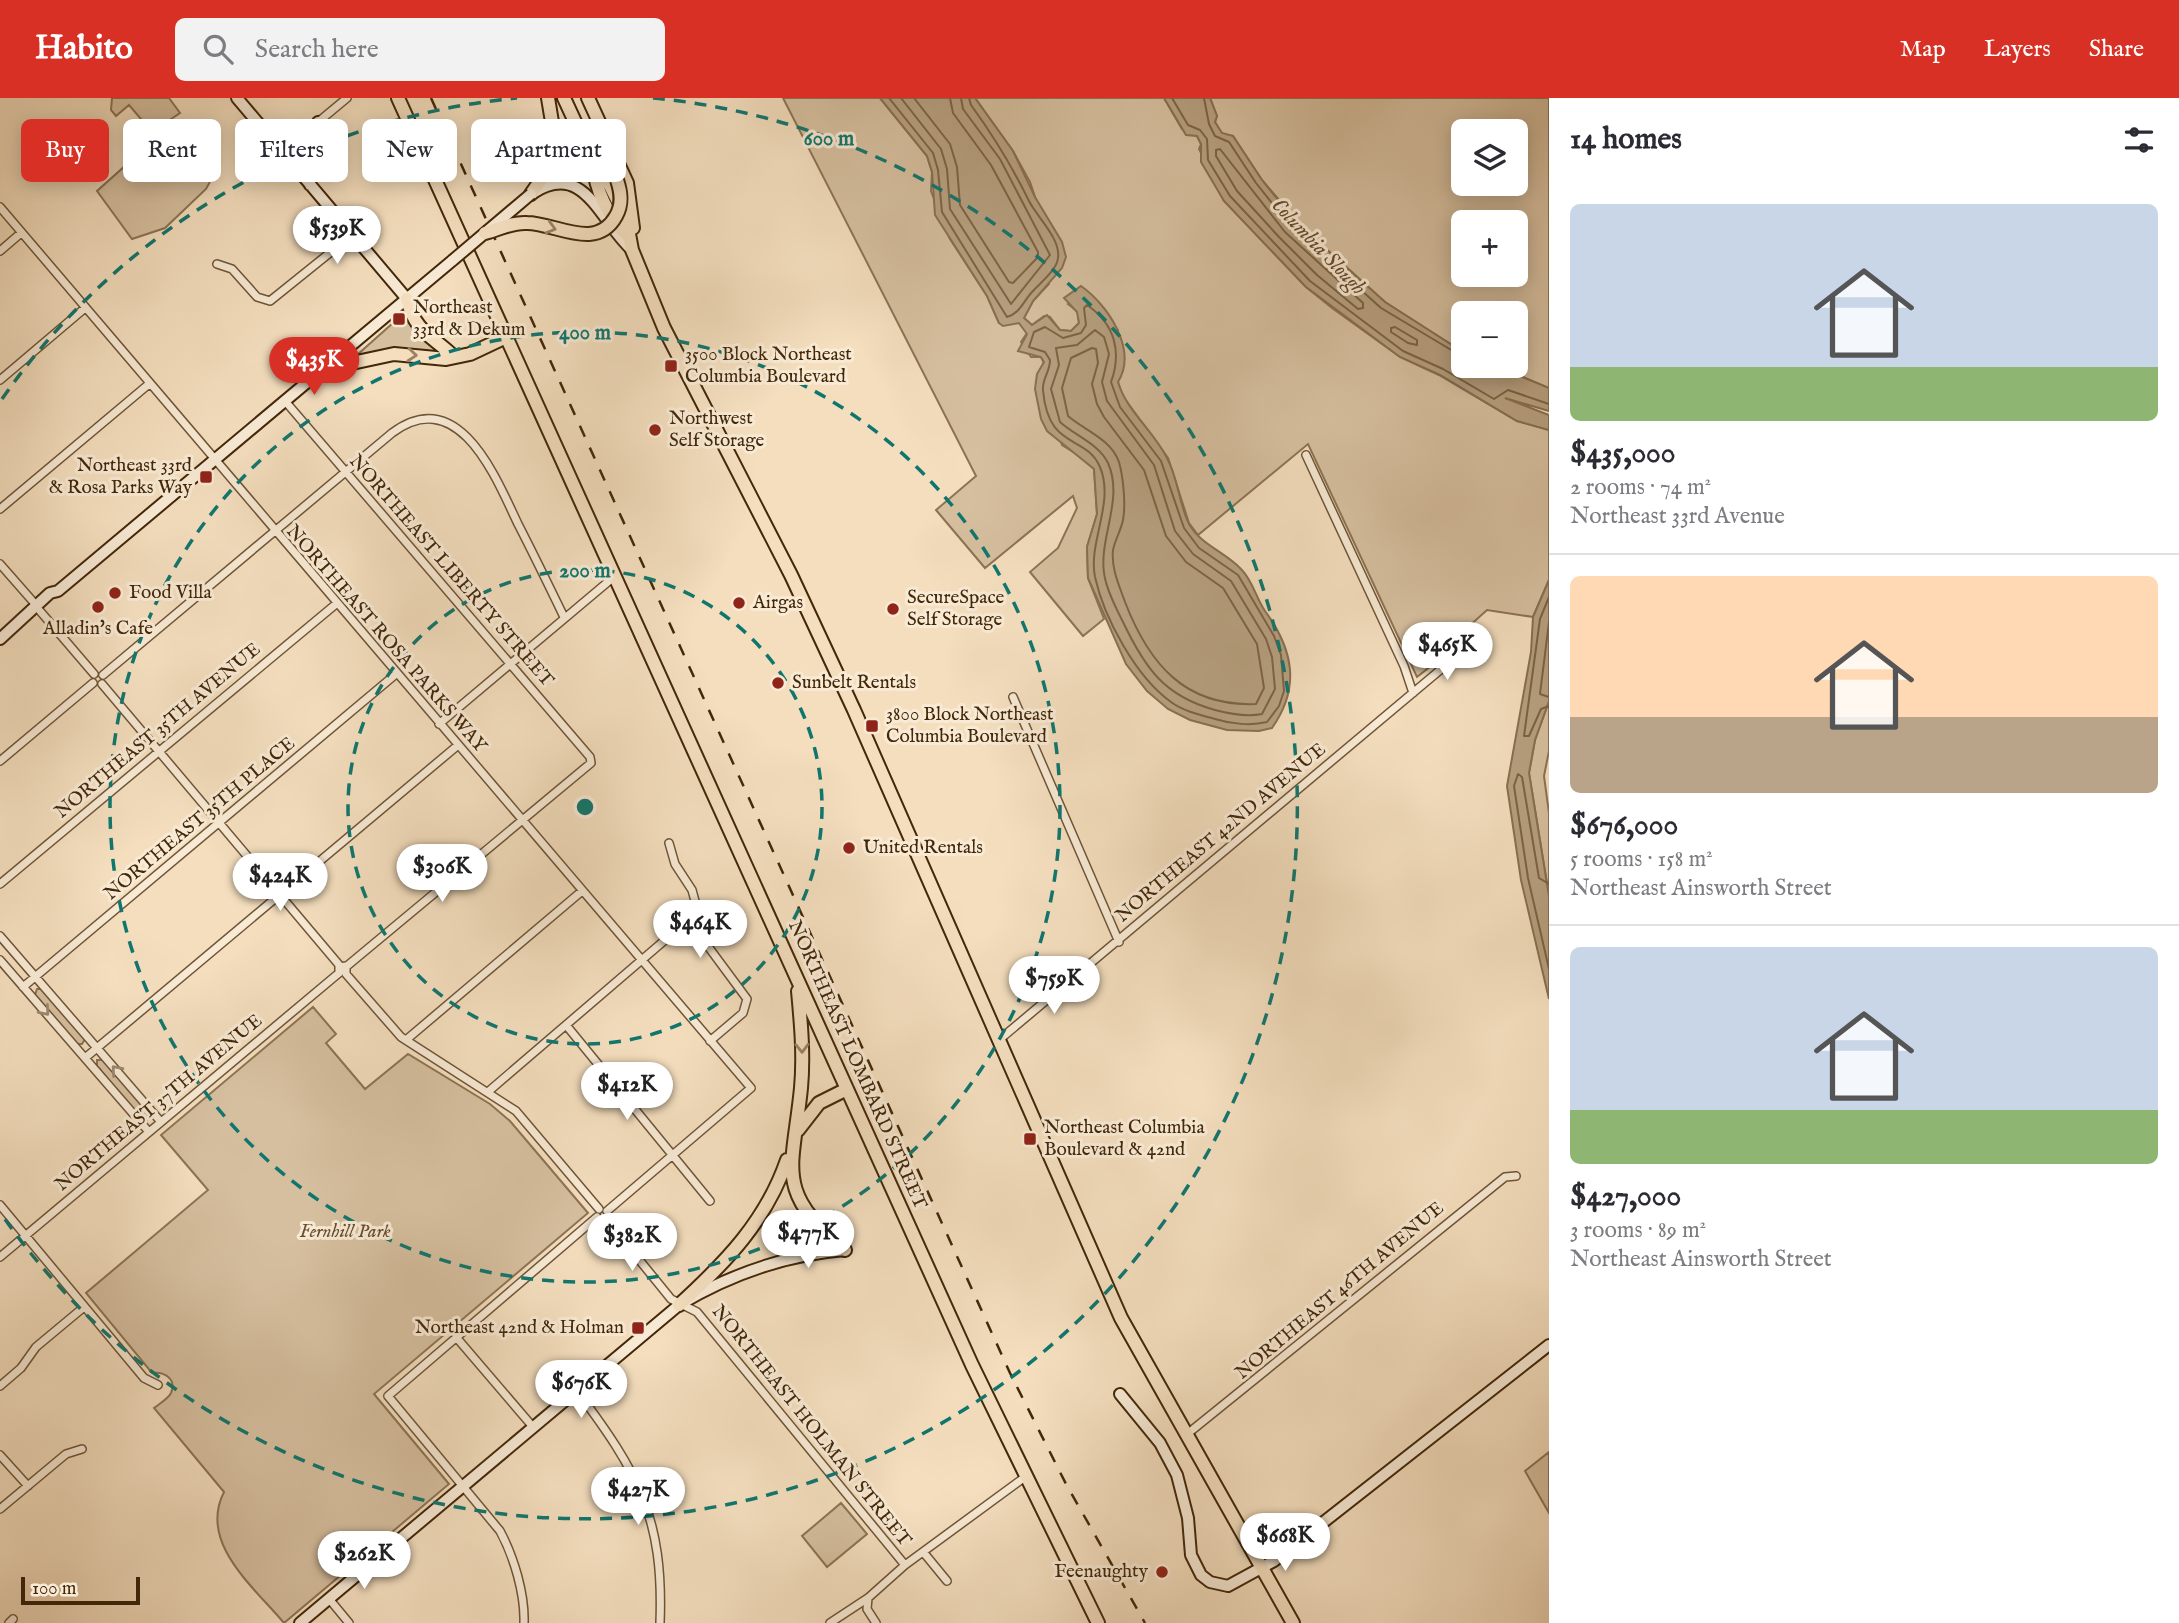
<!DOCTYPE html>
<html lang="en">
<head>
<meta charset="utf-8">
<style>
  :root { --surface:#fff; --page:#f2f2f3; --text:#2b2b33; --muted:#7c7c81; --line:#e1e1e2; --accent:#d93025 }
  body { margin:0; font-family:"IM FELL English",serif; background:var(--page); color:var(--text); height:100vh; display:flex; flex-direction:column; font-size:26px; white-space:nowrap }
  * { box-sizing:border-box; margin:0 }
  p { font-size:23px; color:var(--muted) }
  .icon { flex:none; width:38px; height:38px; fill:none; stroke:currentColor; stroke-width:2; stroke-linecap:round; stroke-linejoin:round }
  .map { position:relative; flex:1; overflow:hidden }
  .sheet { display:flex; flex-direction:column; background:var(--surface); width:630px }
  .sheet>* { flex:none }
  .hud { position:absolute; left:21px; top:21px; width:665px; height:63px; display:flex; gap:14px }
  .fabs { position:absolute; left:1451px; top:21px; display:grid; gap:14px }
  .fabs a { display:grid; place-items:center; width:77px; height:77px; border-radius:10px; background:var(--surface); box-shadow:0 4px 18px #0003; font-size:35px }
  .scale { position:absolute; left:21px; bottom:18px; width:119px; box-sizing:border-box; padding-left:7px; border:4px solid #422709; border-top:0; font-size:19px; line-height:24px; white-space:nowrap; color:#422709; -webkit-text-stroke:5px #f8ead5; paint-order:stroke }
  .price { position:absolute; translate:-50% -60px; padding:0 16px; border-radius:24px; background:#fff; color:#222; font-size:23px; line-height:46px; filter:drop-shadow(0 2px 4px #0008) }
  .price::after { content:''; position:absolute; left:50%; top:42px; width:21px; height:16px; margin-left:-10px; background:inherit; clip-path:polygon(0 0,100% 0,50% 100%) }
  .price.on { background:var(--accent); color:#fff }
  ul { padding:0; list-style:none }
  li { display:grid; align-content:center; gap:14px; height:371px; padding:0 21px }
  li+li { border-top:2px solid var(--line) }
  li span { display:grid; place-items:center; height:217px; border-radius:10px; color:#555 }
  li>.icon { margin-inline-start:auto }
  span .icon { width:126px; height:126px; fill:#fffc; stroke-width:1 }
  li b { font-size:30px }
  h2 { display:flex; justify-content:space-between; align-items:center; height:84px; padding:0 21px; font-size:30px }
  .chip { padding:0 24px; border-radius:10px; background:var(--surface); box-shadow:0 4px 18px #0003; font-size:24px; line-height:63px }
  .chip.on { background:var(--accent); color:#fff }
  header { display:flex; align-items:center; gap:42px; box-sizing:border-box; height:98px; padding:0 35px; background:var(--accent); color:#fff }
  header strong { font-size:33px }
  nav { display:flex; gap:38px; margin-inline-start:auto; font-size:24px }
  .search { width:490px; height:63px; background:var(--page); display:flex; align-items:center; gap:18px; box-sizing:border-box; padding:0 24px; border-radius:10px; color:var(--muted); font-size:26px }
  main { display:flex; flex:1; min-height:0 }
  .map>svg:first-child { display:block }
  .green { fill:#d6bf9f; stroke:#8c7354; stroke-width:2; fill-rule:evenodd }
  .water { fill:#b7a080; stroke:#887050; stroke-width:2 }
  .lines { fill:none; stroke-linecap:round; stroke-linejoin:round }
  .shore { stroke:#7c6444; stroke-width:2 }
  .street-casing { stroke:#6e5536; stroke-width:10 }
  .secondary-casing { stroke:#422709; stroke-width:14 }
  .primary-casing { stroke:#422709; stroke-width:16 }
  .street { stroke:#f8ead5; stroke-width:7 }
  .secondary { stroke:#f8ead5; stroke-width:10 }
  .primary { stroke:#f4debe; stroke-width:12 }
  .rail { stroke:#422709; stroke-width:2.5; stroke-dasharray:12 12; stroke-linecap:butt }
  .secondary-bridge-casing { stroke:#422709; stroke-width:14; stroke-linecap:butt }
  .primary-bridge-casing { stroke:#422709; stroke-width:16; stroke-linecap:butt }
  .secondary-bridge { stroke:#f8ead5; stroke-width:10 }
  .primary-bridge { stroke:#f4debe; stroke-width:12 }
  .oneway { stroke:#9b8264 }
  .oneway2 { stroke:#9d886f }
  .ring { fill:none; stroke:#0f766e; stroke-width:3.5; stroke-dasharray:12 9 }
  .poi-dot { fill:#8f2418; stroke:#f8ead5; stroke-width:2.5 }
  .labels { text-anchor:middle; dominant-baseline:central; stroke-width:6; stroke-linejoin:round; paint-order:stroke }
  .poi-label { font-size:19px; fill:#422709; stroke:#f8ead5; text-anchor:start }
  .street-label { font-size:19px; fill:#422709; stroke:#f8ead5 }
  .park-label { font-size:19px; font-style:italic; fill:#674d2e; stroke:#f8ead5 }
  .water-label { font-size:21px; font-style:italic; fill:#654b2d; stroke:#f8ead5 }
  .centre { fill:#0f766e; stroke:#f8ead5; stroke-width:3.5 }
  .ring-label { font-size:21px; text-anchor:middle; font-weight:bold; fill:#0f766e; stroke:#f8ead5; stroke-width:6; stroke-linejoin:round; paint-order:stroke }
</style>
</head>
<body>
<header>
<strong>Habito</strong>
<div class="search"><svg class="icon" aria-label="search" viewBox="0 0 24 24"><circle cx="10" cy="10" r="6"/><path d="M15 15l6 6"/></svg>Search here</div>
<nav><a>Map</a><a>Layers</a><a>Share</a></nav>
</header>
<main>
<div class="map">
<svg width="1549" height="1525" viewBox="0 0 1549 1525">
  <rect width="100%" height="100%" fill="#f4debe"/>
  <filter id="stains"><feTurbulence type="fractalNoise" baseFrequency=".00286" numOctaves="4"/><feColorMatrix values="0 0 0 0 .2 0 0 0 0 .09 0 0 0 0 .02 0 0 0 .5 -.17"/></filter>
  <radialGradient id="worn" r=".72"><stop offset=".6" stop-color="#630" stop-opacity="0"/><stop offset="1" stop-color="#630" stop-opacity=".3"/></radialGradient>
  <path class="green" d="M112,0H169L180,15L152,34L129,7L116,18L111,12Z
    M783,0H880L927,58L932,74L931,93L950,141L987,198L999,225H1019L1027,235L1021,244L1031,259H1041L1044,265L1062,347L1080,358L1094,371L1097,416L1087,449L1088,480L1104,521L1083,538L1030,474L1058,450L1077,410L1073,398L985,470L936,412L976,378Z
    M975,0H1164L1182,31L1197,38L1201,46L1199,51L1224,103L1306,189L1332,210L1400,259L1439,277L1517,323L1549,332V482L1533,519L1487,512L1467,530L1460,545L1417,579L1308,346L1198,437L1189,425L1168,360L1122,297L1118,284V232L1087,193L1068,206L1078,214L1079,225L1071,233L1060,232L1050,219L1044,218L1032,227L1024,220L1033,203L1049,186L1035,99L1030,84L1013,53Z
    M1210,0H1549V290L1496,268H1516V215H1463V254L1385,204L1303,130L1262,82L1233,38L1222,36L1215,24L1217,18ZM1463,33H1516V86H1463ZM1463,124H1516V177H1463Z
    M173,25L216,73L206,91L165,130L132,141L97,93Z
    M402,217L431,247L444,256L380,253L357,257Z
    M1549,603V653L1544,678L1549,715V798L1529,675L1535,642Z
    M37,891H42L85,941L82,946H77L35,897Z
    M313,909L336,936L326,945L365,991L408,956L490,1006L510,1023L588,1115L374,1296L449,1386L284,1525C254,1489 198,1445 224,1394L154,1310C159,1306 168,1301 171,1295C177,1281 164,1273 152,1275L86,1195L208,1092L161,1037Z
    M97,962H103L148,1014L147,1022L140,1020L97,968Z
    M1549,1354V1415L1525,1373Z
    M841,1405L867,1436L827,1469L802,1438Z"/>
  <path class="water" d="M880,0H975L1013,53L1035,99L1062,144L1066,159L1062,170L1033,203L1024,220L1032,227L1047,217L1060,232L1071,233L1079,225L1077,214L1064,200L1081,188C1108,207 1138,252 1118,284C1127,314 1153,332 1167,360C1178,380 1179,406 1189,426C1201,447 1225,454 1241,471C1253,483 1256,500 1265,513C1293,551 1301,589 1272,630L1259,633L1227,632L1190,622L1168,611L1147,593L1126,566L1088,480L1087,449L1097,416L1094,371L1047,333L1041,321L1035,291L1037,276L1044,264L1041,259L1018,253L1027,236L1019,225L1003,228L999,225L987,198L935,117L932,74L927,58Z
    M1164,0H1210L1217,18L1215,24L1222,35L1233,38L1262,82L1296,124L1385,204L1463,254V268H1496L1549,290V313L1505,300L1549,317V332L1517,323L1440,277L1400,259L1306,189L1224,103L1201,64V46L1197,38L1186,37Z
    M1549,482V603L1535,642L1529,675L1549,798V901L1521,782L1507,688L1531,554L1533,519Z"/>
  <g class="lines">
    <path class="shore" d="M889,0L933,55L938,72L942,114L1007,219C1020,215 1023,204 1032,194C1040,185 1057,172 1058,160C1061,141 1037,119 1029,103C1011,66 995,40 971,7L969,0
      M901,0L941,51L947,71L950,111L1011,206L1050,157L1000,61L963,11L961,0
      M914,0L950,46L957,69L960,107L1009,184L1013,185L1038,159V154L991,67L953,15L950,0
      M1172,0L1188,27L1200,32L1207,41L1208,62L1230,98L1310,183L1403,253L1443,271L1494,301L1508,292L1549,306
      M1204,0L1209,26L1215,38L1229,44L1256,85L1291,129L1381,210L1463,259
      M1220,51L1285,134L1363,205V210L1358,211L1317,177L1279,139L1237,93L1216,58V52Z
      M1087,207C1115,226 1122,254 1111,284L1120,309L1161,363L1184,430L1199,450L1238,477L1274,538L1281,557L1284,593L1279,608L1267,624C1251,628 1231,626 1215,621C1200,617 1183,613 1171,604C1136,579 1104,520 1095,479C1088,443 1115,405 1100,369C1086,336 1048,353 1043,292C1042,281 1050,274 1050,262L1045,254L1029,249L1034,234L1045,229L1063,240L1081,235L1086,227L1084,210Z
      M1395,229L1417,242V247L1408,245L1391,234V230Z
      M1095,232L1104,239L1109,256L1102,284L1107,303L1154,367L1175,433L1193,456L1231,483L1266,541L1272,559L1275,591L1262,616C1247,619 1230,616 1215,612C1164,598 1145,570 1123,524C1116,510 1106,491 1104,475C1099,439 1124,401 1108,365C1099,346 1074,337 1060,324L1051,291L1059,267L1056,250L1077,247Z
      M1092,250L1096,251L1098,265L1092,286L1097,306L1104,319L1144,372L1166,438L1186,464L1223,490L1257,546L1264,590L1256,606C1185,609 1149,566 1125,504C1119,487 1111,470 1113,452C1115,442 1121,432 1123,422C1126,406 1123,378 1119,364C1111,341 1084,332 1068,318L1062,290L1071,260Z
      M1549,499L1540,521L1524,638H1529L1541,611L1549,608
      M1549,524L1540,596L1549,599
      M1549,786L1539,780L1522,679L1518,676L1514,688L1528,780L1549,871"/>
    <defs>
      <path id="street" d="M282,54L347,0
        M0,109L751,990L607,1113
        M0,153L21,135
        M217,166L232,171L257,199L270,203L352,137
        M0,282L85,210
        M285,303L590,659L591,665L347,868
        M1306,357L1404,568L1413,595
        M0,411L149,286
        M0,466L36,507
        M40,513L94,576
        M103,577L392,335C459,285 496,380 518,426C534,457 549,488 564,519
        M102,586L340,868
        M1013,599L1119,844
        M439,626L615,478
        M0,663L93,585
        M669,745L675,766L692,792L707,847L747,901L743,915L710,943
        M0,786L336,506
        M0,838L161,1024
        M0,862L149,1034
        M339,875V869L346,868V876L401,939L516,1013L599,1111
        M23,889L396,576
        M566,927L710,1103
        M406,942L582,793
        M999,942L1464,552
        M85,960L457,648
        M489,993L679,830L700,822
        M0,1107L144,1280L158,1287
        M606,1121L671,1201L697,1214L905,1467
        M0,1159L339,875
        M456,1239L533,1329
        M0,1288L21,1270L36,1249L84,1209
        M577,1293C638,1374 664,1420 660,1525
        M1186,1337L1505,1079L1516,1078
        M0,1357L28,1388
        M0,1411L66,1356L82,1351
        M924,1455L947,1483
        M868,1500L867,1511L876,1525
        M330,1502L349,1525
        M9,1525L13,1521
        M524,1525C525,1496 514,1459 500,1433L388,1298L597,1119
        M830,1525L868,1500L905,1467L1025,1379"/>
      <path id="secondary" d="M237,0L407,201
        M310,87L311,50L318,24
        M533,95C584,62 599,122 632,152
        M0,541L50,495L58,493L453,162
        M1120,1296L1160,1345L1177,1377L1188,1420L1191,1457L1201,1477L1210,1484L1228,1488L1274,1463L1549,1247
        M300,1525L679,1207C731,1176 785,1157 845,1152"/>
      <path id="primary" d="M398,0L972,1267L1098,1525
        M564,0L594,65L605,77L626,120L632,152L664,230L791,477L854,612L1121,1220L1293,1525
        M588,0L627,85L633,130
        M594,65C594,91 609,120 628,138
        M531,96L550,69L556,48L548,0
        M407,201C415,235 433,238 453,258
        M324,271L394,256L446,261L470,256L506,239
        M798,893C801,925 804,958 801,990C793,1072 773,1092 845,1152
        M798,1032L819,1005L847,991
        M679,1207C726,1164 766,1123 787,1062"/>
    </defs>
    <use href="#street" class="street-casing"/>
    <use href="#secondary" class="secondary-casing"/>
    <use href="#primary" class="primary-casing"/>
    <use href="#street" class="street"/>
    <use href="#secondary" class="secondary"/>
    <use href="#primary" class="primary"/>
    <path class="rail" d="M431,0L1010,1275L1066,1386L1145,1525"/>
    <defs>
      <path id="secondary-bridge" d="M453,162L531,96"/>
      <path id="primary-bridge" d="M485,135C500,131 512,124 527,125C556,125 596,154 616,118C623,106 621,94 617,82"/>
    </defs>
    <use href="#secondary-bridge" class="secondary-bridge-casing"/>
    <use href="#primary-bridge" class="primary-bridge-casing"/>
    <use href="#secondary-bridge" class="secondary-bridge"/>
    <use href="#primary-bridge" class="primary-bridge"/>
  </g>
  <defs><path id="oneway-chevron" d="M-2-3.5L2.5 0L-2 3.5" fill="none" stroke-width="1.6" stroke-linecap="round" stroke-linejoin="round" transform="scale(1.75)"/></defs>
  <g class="oneway">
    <use href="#oneway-chevron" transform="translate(551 130) rotate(16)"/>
    <use href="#oneway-chevron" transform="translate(412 257) rotate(5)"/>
    <use href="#oneway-chevron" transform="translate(802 950) rotate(89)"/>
  </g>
  <g class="oneway2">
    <use href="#oneway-chevron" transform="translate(45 913) rotate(49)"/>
    <use href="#oneway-chevron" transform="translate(116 972) rotate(-131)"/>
  </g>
  <g class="ring">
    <circle cx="585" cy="709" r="237"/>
    <circle cx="585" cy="709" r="475"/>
    <path d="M2 301A712 712 0 0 1 517 0M653 0A712 712 0 1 1 2 1117"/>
  </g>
  <g class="poi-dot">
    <rect x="392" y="214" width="14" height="14" rx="3.5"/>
    <rect x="664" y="261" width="14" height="14" rx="3.5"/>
    <circle cx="655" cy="332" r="7"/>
    <rect x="199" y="372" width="14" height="14" rx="3.5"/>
    <circle cx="115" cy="495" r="7"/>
    <circle cx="739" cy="505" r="7"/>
    <circle cx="98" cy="509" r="7"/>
    <circle cx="893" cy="511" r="7"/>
    <circle cx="778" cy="585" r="7"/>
    <rect x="865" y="621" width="14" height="14" rx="3.5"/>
    <circle cx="849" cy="750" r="7"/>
    <rect x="1023" y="1034" width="14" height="14" rx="3.5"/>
    <rect x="631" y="1223" width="14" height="14" rx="3.5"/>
    <circle cx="1162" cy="1474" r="7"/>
  </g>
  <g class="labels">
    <g class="poi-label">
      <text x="413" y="210">Northeast<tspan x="413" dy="22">33rd &amp; Dekum</tspan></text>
      <text x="685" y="257">3500 Block Northeast<tspan x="685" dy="22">Columbia Boulevard</tspan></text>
      <text x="669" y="321">Northwest<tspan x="669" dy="22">Self Storage</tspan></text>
      <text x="192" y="368" text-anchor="end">Northeast 33rd<tspan x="192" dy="22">&amp; Rosa Parks Way</tspan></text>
      <text x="129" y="495">Food Villa</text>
      <text x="907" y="500">SecureSpace<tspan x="907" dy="22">Self Storage</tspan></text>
      <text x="753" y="505">Airgas</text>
      <text x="98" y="531" text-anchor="middle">Alladin's Cafe</text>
      <text x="792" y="585">Sunbelt Rentals</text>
      <text x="886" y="617">3800 Block Northeast<tspan x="886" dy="22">Columbia Boulevard</tspan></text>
      <text x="863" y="750">United Rentals</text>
      <text x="1044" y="1030">Northeast Columbia<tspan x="1044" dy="22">Boulevard &amp; 42nd</tspan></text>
      <text x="624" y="1230" text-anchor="end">Northeast 42nd &amp; Holman</text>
      <text x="1148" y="1474" text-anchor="end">Feenaughty</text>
    </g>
    <g class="street-label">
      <text transform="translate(451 473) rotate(49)">NORTHEAST LIBERTY STREET</text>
      <text transform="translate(386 541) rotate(49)">NORTHEAST ROSA PARKS WAY</text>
      <text transform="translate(158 633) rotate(-40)">NORTHEAST 35TH AVENUE</text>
      <text transform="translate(200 721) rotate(-40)">NORTHEAST 35TH PLACE</text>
      <text transform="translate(1221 735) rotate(-40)">NORTHEAST 42ND AVENUE</text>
      <text transform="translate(857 967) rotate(66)">NORTHEAST LOMBARD STREET</text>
      <text transform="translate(159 1005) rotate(-40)">NORTHEAST 37TH AVENUE</text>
      <text transform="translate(1340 1193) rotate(-40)">NORTHEAST 46TH AVENUE</text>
      <text transform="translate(811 1328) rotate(51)">NORTHEAST HOLMAN STREET</text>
    </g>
    <g class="park-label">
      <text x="345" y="1134">Fernhill Park</text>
    </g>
    <g class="water-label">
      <text transform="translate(1318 149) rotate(46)">Columbia Slough</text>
    </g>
  </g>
  <circle cx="585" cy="709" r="10" class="centre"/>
  <g class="ring-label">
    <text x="829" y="47">600 m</text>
    <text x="585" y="241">400 m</text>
    <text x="585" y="479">200 m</text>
  </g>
  <rect width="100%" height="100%" filter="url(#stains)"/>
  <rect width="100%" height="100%" fill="url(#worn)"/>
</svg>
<div class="fabs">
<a><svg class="icon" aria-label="layers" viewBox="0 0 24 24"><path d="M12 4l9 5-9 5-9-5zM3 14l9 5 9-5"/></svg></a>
<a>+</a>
<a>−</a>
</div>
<div class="scale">100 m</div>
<b class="price" style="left:337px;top:168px">$539K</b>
<b class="price on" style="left:314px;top:299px">$435K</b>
<b class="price" style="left:1447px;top:584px">$465K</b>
<b class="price" style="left:442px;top:806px">$306K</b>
<b class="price" style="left:280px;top:815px">$424K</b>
<b class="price" style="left:700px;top:862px">$464K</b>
<b class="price" style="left:1054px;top:918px">$759K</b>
<b class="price" style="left:627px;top:1024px">$412K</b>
<b class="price" style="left:808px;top:1172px">$477K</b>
<b class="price" style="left:632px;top:1175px">$382K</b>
<b class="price" style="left:581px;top:1322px">$676K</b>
<b class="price" style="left:638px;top:1429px">$427K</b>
<b class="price" style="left:1285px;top:1475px">$668K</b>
<b class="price" style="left:364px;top:1493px">$262K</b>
<div class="hud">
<a class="chip on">Buy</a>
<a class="chip">Rent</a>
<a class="chip">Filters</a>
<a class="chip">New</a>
<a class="chip">Apartment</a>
</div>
</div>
<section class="sheet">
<h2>14 homes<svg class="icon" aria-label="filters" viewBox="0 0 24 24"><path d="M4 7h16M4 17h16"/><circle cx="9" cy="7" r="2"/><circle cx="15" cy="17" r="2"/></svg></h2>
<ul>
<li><span style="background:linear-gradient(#c9d6e8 75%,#8fb573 0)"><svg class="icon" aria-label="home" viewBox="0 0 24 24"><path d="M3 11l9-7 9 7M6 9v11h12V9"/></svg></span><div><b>$435,000</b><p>2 rooms · 74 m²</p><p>Northeast 33rd Avenue</p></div></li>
<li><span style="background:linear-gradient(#ffd9b3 65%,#b9a48a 0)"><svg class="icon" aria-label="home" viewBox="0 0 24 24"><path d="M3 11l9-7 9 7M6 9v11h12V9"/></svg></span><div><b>$676,000</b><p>5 rooms · 158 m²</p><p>Northeast Ainsworth Street</p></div></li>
<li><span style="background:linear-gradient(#c9d6e8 75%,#8fb573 0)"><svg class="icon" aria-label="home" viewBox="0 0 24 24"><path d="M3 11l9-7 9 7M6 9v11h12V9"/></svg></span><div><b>$427,000</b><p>3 rooms · 89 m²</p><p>Northeast Ainsworth Street</p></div></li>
</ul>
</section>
</main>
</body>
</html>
